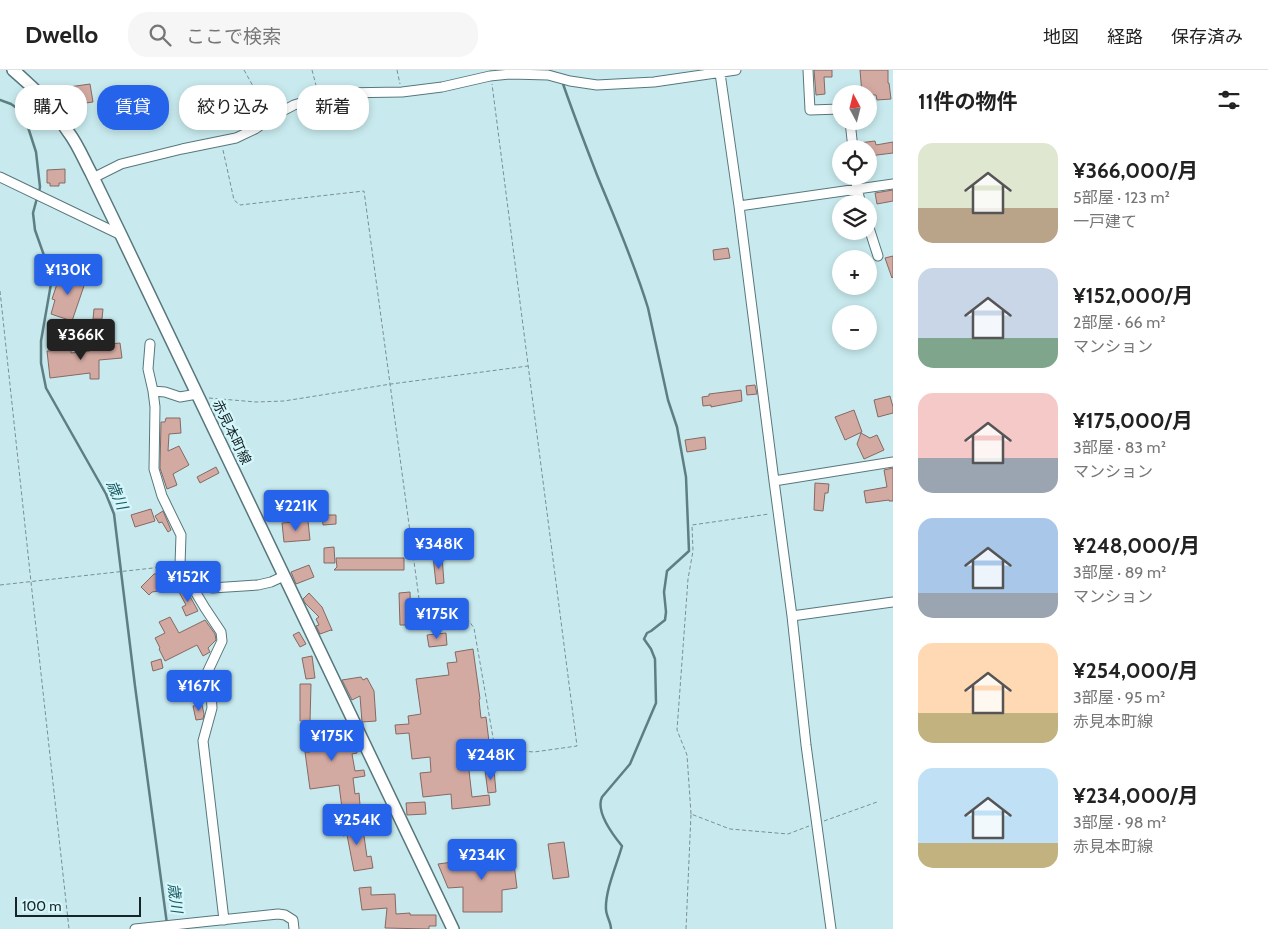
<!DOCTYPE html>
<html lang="ja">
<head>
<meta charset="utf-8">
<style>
  :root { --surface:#fff; --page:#f6f6f6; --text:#222; --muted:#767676; --line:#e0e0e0; --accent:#2563eb }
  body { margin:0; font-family:Cabin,"Noto Sans JP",sans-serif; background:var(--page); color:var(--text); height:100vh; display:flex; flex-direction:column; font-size:19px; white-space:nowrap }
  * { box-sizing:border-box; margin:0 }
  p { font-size:16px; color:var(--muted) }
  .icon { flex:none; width:28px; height:28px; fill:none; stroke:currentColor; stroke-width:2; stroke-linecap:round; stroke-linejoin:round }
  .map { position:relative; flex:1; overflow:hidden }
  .panel { display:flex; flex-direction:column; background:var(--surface); width:375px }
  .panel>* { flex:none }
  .banner { position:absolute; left:15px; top:15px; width:475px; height:45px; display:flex; gap:10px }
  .needle { width:32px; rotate:353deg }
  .buttons { position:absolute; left:832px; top:15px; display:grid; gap:10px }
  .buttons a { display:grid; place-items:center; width:45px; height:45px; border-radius:50%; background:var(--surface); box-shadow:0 2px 8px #0003; font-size:25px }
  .scale { position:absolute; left:15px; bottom:12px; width:126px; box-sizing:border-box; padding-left:5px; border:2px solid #172425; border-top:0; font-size:14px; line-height:18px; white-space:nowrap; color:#172425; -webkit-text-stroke:4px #d5f7fc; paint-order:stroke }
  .price { position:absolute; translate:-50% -42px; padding:0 11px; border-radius:5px; background:var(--accent); color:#fff; font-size:16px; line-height:32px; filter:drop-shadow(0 1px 2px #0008) }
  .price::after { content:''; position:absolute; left:50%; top:30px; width:15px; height:11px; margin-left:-8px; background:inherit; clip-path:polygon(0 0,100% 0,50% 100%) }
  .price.on { background:#222; color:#fff }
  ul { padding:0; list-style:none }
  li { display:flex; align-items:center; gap:15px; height:125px; padding:0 25px }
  li span { display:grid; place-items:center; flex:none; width:140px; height:100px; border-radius:15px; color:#555 }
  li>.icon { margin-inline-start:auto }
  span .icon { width:60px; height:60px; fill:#fffc; stroke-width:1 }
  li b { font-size:21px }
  h2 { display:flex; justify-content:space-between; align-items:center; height:60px; padding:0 25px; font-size:21px }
  .chip { padding:0 18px; border-radius:20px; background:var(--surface); box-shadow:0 2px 8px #0003; font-size:18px; line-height:45px }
  .chip.on { background:var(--accent); color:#fff }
  header { display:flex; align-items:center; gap:30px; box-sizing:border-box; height:70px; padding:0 25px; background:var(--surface); border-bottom:1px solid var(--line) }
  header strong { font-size:24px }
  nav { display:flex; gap:28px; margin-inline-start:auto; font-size:18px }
  .search { width:350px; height:45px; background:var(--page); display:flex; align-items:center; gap:12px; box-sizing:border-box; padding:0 18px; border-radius:20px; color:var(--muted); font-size:19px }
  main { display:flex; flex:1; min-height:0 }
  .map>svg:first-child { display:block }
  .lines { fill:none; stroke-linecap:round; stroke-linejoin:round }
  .stream { stroke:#5c7f84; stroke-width:2.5 }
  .building { fill:#d3aaa1; stroke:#856963 }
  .minor-casing { stroke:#57777b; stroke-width:11 }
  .major-casing { stroke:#57777b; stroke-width:14 }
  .path { stroke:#789093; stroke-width:1; stroke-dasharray:4 2.5; stroke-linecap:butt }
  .minor { stroke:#fff; stroke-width:9 }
  .major { stroke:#fff; stroke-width:11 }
  .labels { text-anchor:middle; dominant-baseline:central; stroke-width:4.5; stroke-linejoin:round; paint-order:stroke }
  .street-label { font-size:14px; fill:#172425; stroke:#d5f7fc }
  .water-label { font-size:15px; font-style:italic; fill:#1b5b62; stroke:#d5f7fc }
</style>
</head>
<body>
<header>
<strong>Dwello</strong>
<div class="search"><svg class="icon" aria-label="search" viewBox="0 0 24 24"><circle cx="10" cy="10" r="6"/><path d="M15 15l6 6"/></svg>ここで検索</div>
<nav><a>地図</a><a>経路</a><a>保存済み</a></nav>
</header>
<main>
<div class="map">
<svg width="893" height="859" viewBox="0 0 893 859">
  <rect width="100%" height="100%" fill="#c8eaee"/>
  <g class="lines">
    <path class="stream" d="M562,11C573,43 585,74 597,105C615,149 634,192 648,238L668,330L677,357L686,407L689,481L667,501L664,522L666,542L665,550L651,561L647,563L644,569L651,579L655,589L656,633L630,694L602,727C595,742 613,765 622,776C617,794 605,821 606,839C606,846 611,852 611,859
      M0,30L11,34L21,41L27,54L36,82L40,117L39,122
      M37,128L33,143L35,160L52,208L41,271V293L46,318L106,424L114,444L135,616L167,854"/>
  </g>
  <path class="building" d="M814,0H832V7H824L825,24L816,25Z
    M860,0H888V13H889L891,29L877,30L876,25H869V24H862Z
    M90,14L93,32L71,35L69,17Z
    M875,71L876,75L893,72V83L869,86V79H859V73Z
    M65,99V113H59V116H50V113H47V100Z
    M893,120V131L877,134L875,123Z
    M728,178L730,188L714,190L713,180Z
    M893,186V207L892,208L885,188Z
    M65,203L86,210L72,251L51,244L55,230L52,229L59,208L63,210Z
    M94,239H103L102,249H93Z
    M120,273L122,288L99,290V309H90V303L50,308L47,281L71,279V283L90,281L89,276Z
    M755,315L757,324L747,325L746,316Z
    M741,320L742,331L711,337V335L703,336L702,327L709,326V324Z
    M890,326L893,337V343L878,347L874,330Z
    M854,340L862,362L845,370L835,347Z
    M166,348H180L181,363L169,364L168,381L179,376L189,395L173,404L177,415L167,419L160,398L161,352H165Z
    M861,363L870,368L877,365L884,380L864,389L857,374Z
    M705,367L706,379L687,382L685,370Z
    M216,397L219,403L200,413L197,407Z
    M893,398V431H889V430L866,433L864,421L887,417L884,400Z
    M815,413L829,414L828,423H825L823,441L814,440Z
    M151,439L155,451L135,457L131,445Z
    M163,441L171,460L168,462L162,452L159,453L155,446Z
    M322,445H336V454L323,455Z
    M308,451L310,470L284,472L282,453Z
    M334,477L335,493H324V478Z
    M433,486H442L444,513L436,514Z
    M336,488H404V500H334L337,497Z
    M309,495L314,507L296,514L291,502Z
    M162,503L163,505H164L165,520L152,522L149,525L141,517L154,504Z
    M186,519L198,541L186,546L182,537L186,535L179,522Z
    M410,522L411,555H400L399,523Z
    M309,523L322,537L332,560V561L331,560L320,564L316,556L319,555L316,549L319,547L305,533L303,529Z
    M170,547L179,563L205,550L215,564L216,570L208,578L210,582L203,586L197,575L165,591L159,579L160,578L155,568L165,563L159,552Z
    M299,562L306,574L300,577L293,565Z
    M446,563L447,575L429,577L427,565Z
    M473,579L480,629L479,630L481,648L486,647L490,680L467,683L472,727L489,725L490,735L452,739L451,724L423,727L420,703L431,702L430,687L412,689L409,663L396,664L395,655L409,654L408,646L421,644L416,609L449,605L447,593L457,592L455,582Z
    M312,586L315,608L306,609L302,588Z
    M161,589L163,598L153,601L151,592Z
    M361,607L363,610L367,608L374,621L376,651L362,652L360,626L352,630L342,610Z
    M300,614H311L310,651H300Z
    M202,635L204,644L203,649L196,650L193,636Z
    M339,651L342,677L356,675L357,683L352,684L355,701L364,700L365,706L353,708L355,724L359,723L360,735L342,738L339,715L310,719L305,682H310L306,655Z
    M485,700H494L496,722L488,723Z
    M425,732L426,744L407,745L406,733Z
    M383,735L390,747L378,753L372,742Z
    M362,752L367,787L371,786L373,798L354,801L347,765L343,766L342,754Z
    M564,772L569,807L553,809L548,774Z
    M512,778L517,818L502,820V842H463V817L448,818L438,794L498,786L497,780Z
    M371,817V825L395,824L396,844L410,843V845H436V856H429V859L385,858L387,838L362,840L359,818Z"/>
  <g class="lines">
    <defs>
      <path id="minor" d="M808,0L810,40L841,39
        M720,3L739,136L774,411L792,546L806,675L831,859
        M850,51L853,79
        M855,106L857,119L861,134
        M0,107L121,165
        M93,108L121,94L182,79L236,68L255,59L275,45L294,35L320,27L340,23L402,22L442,17L490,6L511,4L548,5L570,11L597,15L654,12L736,0
        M739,136L893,114
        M869,158L878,186
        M150,274L148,299L153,321L155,337L154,399L162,426L181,465L180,495L184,507L190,513L205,538L221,562L222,571L207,603L206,607L211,624L212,638L203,671L224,850
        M153,321L165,322L180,327L197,324
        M774,411L893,392
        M190,513L212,518L258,515L271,512L284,506
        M792,546L893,532
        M135,859L278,844L285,845L293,850L294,859"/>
      <path id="major" d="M13,0C35,18 54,39 69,63C78,75 84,90 91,103C101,124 111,144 121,165L453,859"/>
    </defs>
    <use href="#minor" class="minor-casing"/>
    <use href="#major" class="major-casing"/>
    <path class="path" d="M244,0L267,41
      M312,0L317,19
      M397,0L400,14
      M223,80L234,130L240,135L364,121L420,536L429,551H469L474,558L495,679L534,682L577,676L492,14
      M0,221L31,512L69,859
      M209,328L256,332L284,331L391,314L528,296
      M0,515L171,496
      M691,744L687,685L677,660L688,509L693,481L692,455L769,444
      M824,751L877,732
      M686,859L691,744L730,759L788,764L809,756"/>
    <use href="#minor" class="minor"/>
    <use href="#major" class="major"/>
  </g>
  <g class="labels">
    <g class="street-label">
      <text transform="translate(232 362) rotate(64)">赤見本町線</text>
    </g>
    <g class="water-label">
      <text transform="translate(117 425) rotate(67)">歳川</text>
      <text transform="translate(175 828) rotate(83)">歳川</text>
    </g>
  </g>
</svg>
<div class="buttons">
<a><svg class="needle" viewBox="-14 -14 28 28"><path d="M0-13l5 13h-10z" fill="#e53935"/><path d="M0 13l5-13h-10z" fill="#767676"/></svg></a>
<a><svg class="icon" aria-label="locate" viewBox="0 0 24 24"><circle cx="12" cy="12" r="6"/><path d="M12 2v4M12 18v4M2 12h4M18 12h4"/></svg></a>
<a><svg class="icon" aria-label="layers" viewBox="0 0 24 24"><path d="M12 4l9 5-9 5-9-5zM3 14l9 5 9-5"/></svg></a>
<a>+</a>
<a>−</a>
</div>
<div class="scale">100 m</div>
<b class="price" style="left:68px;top:226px">¥130K</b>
<b class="price on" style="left:81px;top:291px">¥366K</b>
<b class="price" style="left:296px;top:462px">¥221K</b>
<b class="price" style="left:439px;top:500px">¥348K</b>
<b class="price" style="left:188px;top:533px">¥152K</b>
<b class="price" style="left:437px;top:570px">¥175K</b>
<b class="price" style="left:199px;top:642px">¥167K</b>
<b class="price" style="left:332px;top:692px">¥175K</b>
<b class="price" style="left:491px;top:711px">¥248K</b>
<b class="price" style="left:357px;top:776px">¥254K</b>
<b class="price" style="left:482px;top:811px">¥234K</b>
<div class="banner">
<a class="chip">購入</a>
<a class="chip on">賃貸</a>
<a class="chip">絞り込み</a>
<a class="chip">新着</a>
</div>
</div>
<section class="panel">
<h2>11件の物件<svg class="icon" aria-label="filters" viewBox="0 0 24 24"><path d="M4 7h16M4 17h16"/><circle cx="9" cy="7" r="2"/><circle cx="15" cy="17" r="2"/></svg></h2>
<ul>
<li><span style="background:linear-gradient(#dfe7d0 65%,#b9a48a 0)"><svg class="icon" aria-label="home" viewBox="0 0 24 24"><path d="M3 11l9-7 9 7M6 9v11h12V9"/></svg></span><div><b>¥366,000/月</b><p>5部屋 · 123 m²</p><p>一戸建て</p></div></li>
<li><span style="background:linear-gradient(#c9d6e8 70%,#7fa58c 0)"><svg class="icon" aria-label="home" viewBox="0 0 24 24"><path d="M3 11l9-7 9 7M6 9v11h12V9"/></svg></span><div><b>¥152,000/月</b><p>2部屋 · 66 m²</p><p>マンション</p></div></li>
<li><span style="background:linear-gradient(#f6c9c9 65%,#9aa5b1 0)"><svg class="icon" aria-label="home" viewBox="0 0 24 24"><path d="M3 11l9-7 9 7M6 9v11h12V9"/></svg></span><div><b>¥175,000/月</b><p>3部屋 · 83 m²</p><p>マンション</p></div></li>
<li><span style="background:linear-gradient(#a9c7e8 75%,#9aa5b1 0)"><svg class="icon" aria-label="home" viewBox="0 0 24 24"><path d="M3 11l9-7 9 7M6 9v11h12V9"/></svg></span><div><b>¥248,000/月</b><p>3部屋 · 89 m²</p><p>マンション</p></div></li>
<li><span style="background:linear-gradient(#ffd9b3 70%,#c2b280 0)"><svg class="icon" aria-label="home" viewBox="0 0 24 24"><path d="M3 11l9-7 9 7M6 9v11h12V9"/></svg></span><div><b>¥254,000/月</b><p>3部屋 · 95 m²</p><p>赤見本町線</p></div></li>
<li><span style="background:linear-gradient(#bfe0f5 75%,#c2b280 0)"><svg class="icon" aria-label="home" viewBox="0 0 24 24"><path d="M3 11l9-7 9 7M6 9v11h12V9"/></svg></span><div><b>¥234,000/月</b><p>3部屋 · 98 m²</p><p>赤見本町線</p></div></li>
</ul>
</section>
</main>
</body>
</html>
